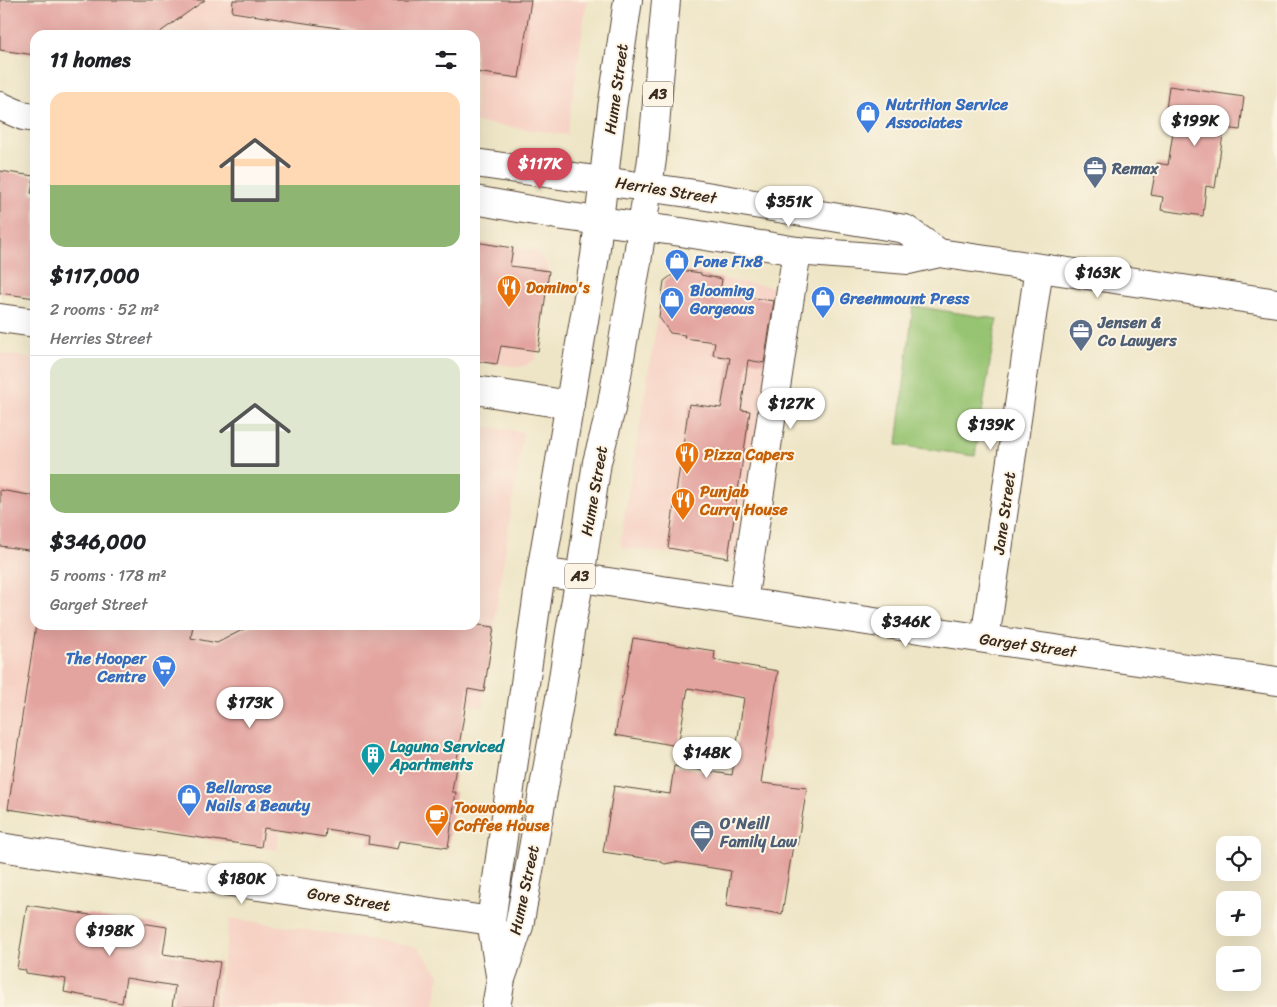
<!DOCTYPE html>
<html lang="en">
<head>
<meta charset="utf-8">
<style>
  :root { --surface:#fff; --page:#f2f2f2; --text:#202124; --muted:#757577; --line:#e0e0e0; --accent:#d1495b }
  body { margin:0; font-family:Sriracha,sans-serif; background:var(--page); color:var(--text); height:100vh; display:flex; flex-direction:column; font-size:19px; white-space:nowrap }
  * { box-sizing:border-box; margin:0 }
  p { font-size:16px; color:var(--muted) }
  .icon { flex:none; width:28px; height:28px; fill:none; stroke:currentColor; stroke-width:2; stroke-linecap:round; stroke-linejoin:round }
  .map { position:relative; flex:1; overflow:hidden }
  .sheet { position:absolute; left:30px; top:30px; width:450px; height:600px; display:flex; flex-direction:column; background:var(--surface); border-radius:15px; box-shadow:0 5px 20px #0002 }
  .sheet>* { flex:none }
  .tools { position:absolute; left:1216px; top:836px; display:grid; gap:10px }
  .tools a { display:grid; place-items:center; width:45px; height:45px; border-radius:10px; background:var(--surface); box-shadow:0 5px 20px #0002; font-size:25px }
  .price { position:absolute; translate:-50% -42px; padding:0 11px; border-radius:18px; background:#fff; color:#222; font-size:16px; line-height:32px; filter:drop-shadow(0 1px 2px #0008) }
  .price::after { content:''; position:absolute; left:50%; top:30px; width:15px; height:11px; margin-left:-8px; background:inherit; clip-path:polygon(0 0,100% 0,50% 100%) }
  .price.active { background:var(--accent); color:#fff }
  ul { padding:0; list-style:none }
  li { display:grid; align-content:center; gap:10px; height:265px; padding:0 20px }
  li+li { border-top:1px solid var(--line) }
  li span { display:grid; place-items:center; height:155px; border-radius:15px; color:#555 }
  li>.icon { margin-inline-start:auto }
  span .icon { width:90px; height:90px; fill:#fffc; stroke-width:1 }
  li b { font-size:21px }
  h2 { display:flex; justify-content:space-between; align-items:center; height:60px; padding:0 20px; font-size:21px }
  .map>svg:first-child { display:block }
  .built { fill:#f6d2c5 }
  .green { fill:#97c472; stroke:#697748 }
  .building { fill:#e3a39f }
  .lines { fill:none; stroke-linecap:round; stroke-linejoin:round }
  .minor-casing { stroke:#564637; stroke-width:30 }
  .secondary-casing { stroke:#564637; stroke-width:30 }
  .trunk-casing { stroke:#564637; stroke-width:30 }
  .minor { stroke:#fff; stroke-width:28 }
  .secondary { stroke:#fff; stroke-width:28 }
  .trunk { stroke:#fff; stroke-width:28 }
  .labels { text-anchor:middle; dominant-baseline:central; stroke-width:4; stroke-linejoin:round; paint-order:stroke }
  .shield { fill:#fcf5e5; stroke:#75675a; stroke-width:1 }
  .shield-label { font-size:15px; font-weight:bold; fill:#3b2a1e }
  .street-label { font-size:16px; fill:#3b2a1e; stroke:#fcf5e5 }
  .shop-label { font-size:16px; font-weight:bold; fill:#366cbe; stroke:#fcf5e5; text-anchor:start }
  .service-label { font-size:16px; font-weight:bold; fill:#4e5e75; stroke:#fcf5e5; text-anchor:start }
  .food-label { font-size:16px; font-weight:bold; fill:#c56008; stroke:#fcf5e5; text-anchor:start }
  .culture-label { font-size:16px; font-weight:bold; fill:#0d838f; stroke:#fcf5e5; text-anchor:start }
</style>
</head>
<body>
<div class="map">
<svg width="1277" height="1007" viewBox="0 0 1277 1007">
  <rect width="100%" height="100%" fill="#fcf5e5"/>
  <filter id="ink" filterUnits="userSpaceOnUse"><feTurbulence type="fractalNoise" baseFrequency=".02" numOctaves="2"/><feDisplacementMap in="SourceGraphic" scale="10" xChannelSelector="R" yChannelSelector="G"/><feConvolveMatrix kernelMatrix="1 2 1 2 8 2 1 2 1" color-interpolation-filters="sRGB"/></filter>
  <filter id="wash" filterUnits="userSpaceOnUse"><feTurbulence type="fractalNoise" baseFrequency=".0096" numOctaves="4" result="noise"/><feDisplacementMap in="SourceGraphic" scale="20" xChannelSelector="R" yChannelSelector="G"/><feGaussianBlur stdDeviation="1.12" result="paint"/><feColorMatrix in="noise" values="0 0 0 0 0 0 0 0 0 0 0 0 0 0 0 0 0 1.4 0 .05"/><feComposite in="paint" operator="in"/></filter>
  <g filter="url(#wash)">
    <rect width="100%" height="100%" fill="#eee5c6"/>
    <path class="built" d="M0,0H587L567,135L475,122V35H35V55L0,50Z
      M475,242L537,251L549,268L536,359L522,367L475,361Z
      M680,273L782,288L734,560L624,548L620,544L663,285Z
      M0,353L35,359V625H475V425L523,432L482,707L303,680L277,850L0,808Z
      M230,918L417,947L439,975L434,1007H216Z"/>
    <path class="green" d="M913,306L997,319L975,456L897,445Z"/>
    <g id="blocks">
      <path class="building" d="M0,0H205L156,35L139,33L137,35H35V55L0,50Z
        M233,0H531L519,78L475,72V35H358V31L232,12Z
        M1169,86L1244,97L1240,130L1224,128L1215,188L1206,186L1203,216L1161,210L1163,197L1151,195L1157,163L1168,165L1175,119L1165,118Z
        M0,171L34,176L31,193L35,194V298L0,293Z
        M475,242L513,248L510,266L549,271L538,351L501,346L497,364L475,361Z
        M679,270L701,273V275L722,279L720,293L774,301L764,363L748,360L741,410L750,411L728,558L668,548L689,404L721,408L730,358L713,355L715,342L684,338L685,335L670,333L659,317L664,281Z
        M0,490L35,496V551L0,546Z
        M36,625H193L191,638L217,643L252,625H479L494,627L484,692L468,689L452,792H456L448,848L400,841L398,849L368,844L369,836L326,829L325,837L264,828L261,847L8,809Z
        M633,638L715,651L714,660L778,671L761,783L807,788L797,846L793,845L782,914L726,906L731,871L675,862L665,864L657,860L603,852L614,786L670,794L674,766L732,775L744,698L688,688L678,746L615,735L622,697H623Z
        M27,905L167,927L163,954L220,962L213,1007H172L175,986L126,978L122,1003L64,992L66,979L26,973V970L17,969Z"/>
    </g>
  </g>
  <g filter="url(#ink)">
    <use href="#blocks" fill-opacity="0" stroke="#564637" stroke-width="1"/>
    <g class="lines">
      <defs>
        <path id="minor" d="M0,318L35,323
          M475,390L570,405
          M541,572L743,602L985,639L1277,681
          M743,602L797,251
          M985,639L1039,268
          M0,847L491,921"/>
        <path id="secondary" d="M0,106L23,116L35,118
          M475,163L688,193L905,229L939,253
          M475,200L563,216L681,232L797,251L908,260L939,253L1277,303"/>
        <path id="trunk" d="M500,975L491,921L541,572L595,256L612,108L628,0
          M496,1007L501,979L519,926L560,698L570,632L580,578L597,462L611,409L637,262L652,159L666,0"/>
      </defs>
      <use href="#minor" class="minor-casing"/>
      <use href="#secondary" class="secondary-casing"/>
      <use href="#trunk" class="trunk-casing"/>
      <use href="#minor" class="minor"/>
      <use href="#secondary" class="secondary"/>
      <use href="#trunk" class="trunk"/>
    </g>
  </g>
  <defs>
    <symbol id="shop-pin" viewBox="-11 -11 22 30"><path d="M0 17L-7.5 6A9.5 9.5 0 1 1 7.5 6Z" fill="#3f7fe0" stroke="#fcf5e5"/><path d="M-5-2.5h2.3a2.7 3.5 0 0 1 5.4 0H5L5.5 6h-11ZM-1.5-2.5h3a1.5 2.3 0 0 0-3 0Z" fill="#fff"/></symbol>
    <symbol id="office-pin" viewBox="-11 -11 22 30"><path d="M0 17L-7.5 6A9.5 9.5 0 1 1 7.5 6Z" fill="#5c6f8a" stroke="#fcf5e5"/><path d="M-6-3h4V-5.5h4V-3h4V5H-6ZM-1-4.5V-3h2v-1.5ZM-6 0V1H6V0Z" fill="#fff"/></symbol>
    <symbol id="restaurant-pin" viewBox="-11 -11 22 30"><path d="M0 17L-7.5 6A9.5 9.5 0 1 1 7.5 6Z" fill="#e8710a" stroke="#fcf5e5"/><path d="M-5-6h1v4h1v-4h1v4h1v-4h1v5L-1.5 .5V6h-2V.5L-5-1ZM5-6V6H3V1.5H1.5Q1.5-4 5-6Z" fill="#fff"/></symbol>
    <symbol id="supermarket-pin" viewBox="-11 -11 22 30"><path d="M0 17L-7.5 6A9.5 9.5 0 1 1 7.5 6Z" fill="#3f7fe0" stroke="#fcf5e5"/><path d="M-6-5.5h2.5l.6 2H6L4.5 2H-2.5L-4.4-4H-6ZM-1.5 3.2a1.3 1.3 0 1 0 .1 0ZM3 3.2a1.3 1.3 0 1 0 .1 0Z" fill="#fff"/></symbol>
    <symbol id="building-pin" viewBox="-11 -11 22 30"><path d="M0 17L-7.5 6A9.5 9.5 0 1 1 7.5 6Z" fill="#0f9aa8" stroke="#fcf5e5"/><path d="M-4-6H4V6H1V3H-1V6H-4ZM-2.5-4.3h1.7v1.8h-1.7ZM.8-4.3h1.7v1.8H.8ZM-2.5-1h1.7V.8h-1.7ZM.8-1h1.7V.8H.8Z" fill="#fff"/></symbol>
    <symbol id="cafe-pin" viewBox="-11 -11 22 30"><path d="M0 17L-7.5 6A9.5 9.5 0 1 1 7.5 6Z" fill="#e8710a" stroke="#fcf5e5"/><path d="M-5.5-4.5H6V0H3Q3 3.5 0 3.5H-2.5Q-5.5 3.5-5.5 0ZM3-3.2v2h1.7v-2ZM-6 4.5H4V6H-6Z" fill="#fff"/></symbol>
  </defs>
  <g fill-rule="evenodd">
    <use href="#shop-pin" x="854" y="99" width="28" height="38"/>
    <use href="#office-pin" x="1081" y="154" width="28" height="38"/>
    <use href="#shop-pin" x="663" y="247" width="28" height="38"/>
    <use href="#restaurant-pin" x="495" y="273" width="28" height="38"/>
    <use href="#shop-pin" x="809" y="284" width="28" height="38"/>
    <use href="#shop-pin" x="658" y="285" width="28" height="38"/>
    <use href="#office-pin" x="1067" y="317" width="28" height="38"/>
    <use href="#restaurant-pin" x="673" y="440" width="28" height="38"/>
    <use href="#restaurant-pin" x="669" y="486" width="28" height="38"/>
    <use href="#supermarket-pin" x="150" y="653" width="28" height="38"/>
    <use href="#building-pin" x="359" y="741" width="28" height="38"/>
    <use href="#shop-pin" x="175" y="782" width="28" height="38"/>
    <use href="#cafe-pin" x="423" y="802" width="28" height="38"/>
    <use href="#office-pin" x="688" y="818" width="28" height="38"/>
  </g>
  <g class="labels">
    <g class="shield">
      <rect x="643" y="81.5" width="30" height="25" rx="4"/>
      <rect x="565" y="563.5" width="30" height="25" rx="4"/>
    </g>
    <g class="shield-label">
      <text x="658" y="94">A3</text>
      <text x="580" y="576">A3</text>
    </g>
    <g class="street-label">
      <text transform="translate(616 89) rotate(-82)">Hume Street</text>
      <text transform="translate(666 190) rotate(9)">Herries Street</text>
      <text transform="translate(594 491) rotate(-80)">Hume Street</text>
      <text transform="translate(1004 513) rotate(-82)">Jane Street</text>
      <text transform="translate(1028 645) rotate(8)">Garget Street</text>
      <text transform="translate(524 890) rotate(-78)">Hume Street</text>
      <text transform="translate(349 899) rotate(9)">Gore Street</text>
    </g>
    <g class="shop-label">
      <text x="886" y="104">Nutrition Service<tspan x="886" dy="18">Associates</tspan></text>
      <text x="694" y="261">Fone Fix8</text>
      <text x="690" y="290">Blooming<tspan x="690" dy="18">Gorgeous</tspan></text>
      <text x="840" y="298">Greenmount Press</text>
      <text x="146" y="658" text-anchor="end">The Hooper<tspan x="146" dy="18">Centre</tspan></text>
      <text x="206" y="787">Bellarose<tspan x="206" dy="18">Nails &amp; Beauty</tspan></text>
    </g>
    <g class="service-label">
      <text x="1112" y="168">Remax</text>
      <text x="1098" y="322">Jensen &amp;<tspan x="1098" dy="18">Co Lawyers</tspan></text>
      <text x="720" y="823">O'Neill<tspan x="720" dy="18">Family Law</tspan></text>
    </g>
    <g class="food-label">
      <text x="526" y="287">Domino's</text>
      <text x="704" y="454">Pizza Capers</text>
      <text x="700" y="491">Punjab<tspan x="700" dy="18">Curry House</tspan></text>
      <text x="454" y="807">Toowoomba<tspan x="454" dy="18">Coffee House</tspan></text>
    </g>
    <g class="culture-label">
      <text x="390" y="746">Laguna Serviced<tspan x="390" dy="18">Apartments</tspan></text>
    </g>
  </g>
</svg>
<div class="tools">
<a><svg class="icon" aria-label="locate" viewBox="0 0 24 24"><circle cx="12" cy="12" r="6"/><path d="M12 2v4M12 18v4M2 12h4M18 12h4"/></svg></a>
<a>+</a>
<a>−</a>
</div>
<b class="price" style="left:1195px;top:147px">$199K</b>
<b class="price active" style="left:540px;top:190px">$117K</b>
<b class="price" style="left:789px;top:228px">$351K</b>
<b class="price" style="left:1098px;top:299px">$163K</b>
<b class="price" style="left:791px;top:430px">$127K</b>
<b class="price" style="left:991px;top:451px">$139K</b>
<b class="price" style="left:906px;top:648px">$346K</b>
<b class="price" style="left:250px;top:729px">$173K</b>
<b class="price" style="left:707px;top:779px">$148K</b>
<b class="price" style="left:242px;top:905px">$180K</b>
<b class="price" style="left:110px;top:957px">$198K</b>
<section class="sheet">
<h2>11 homes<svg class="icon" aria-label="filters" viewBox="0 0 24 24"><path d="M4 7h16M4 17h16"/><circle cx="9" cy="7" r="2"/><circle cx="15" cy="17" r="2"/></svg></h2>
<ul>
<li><span style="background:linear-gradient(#ffd9b3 60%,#8fb573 0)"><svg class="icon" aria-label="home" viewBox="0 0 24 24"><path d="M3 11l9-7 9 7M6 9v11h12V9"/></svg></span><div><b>$117,000</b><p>2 rooms · 52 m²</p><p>Herries Street</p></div></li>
<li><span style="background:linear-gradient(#dfe7d0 75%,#8fb573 0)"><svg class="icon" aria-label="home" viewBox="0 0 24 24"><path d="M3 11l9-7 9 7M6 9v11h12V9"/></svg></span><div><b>$346,000</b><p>5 rooms · 178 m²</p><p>Garget Street</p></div></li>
</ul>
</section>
</div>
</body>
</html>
